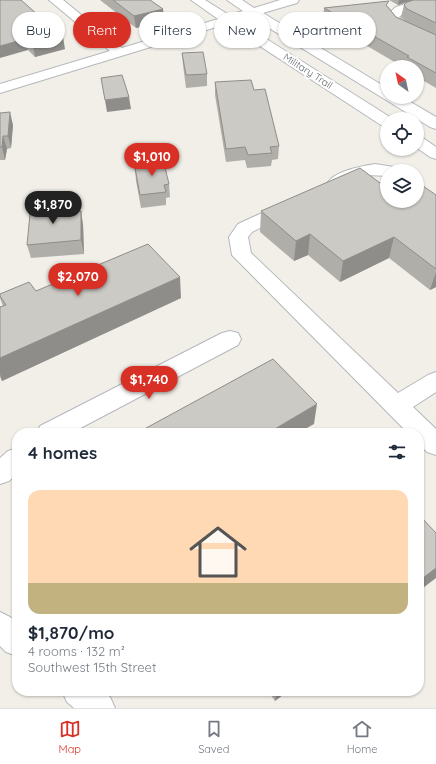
<!DOCTYPE html>
<html lang="en">
<head>
<meta charset="utf-8">
<style>
  :root { --surface:#fff; --page:#f2f2f3; --text:#1f2937; --muted:#747a83; --line:#e0e1e3; --accent:#d93025 }
  body { margin:0; font-family:Quicksand,sans-serif; background:var(--page); color:var(--text); height:100vh; display:flex; flex-direction:column; font-size:15px; white-space:nowrap }
  * { box-sizing:border-box; margin:0 }
  p { font-size:13px; color:var(--muted) }
  .icon { flex:none; width:22px; height:22px; fill:none; stroke:currentColor; stroke-width:2; stroke-linecap:round; stroke-linejoin:round }
  .map { position:relative; flex:1; overflow:hidden }
  .details { position:absolute; left:12px; top:428px; width:412px; height:268px; display:flex; flex-direction:column; background:var(--surface); border-radius:16px; box-shadow:0 1px 3px #0004 }
  .details>* { flex:none }
  .hud { position:absolute; left:12px; top:12px; width:412px; height:36px; display:flex; gap:8px }
  .needle { width:26px; rotate:327deg }
  .fabs { position:absolute; left:380px; top:60px; display:grid; gap:8px }
  .fabs a { display:grid; place-items:center; width:44px; height:44px; border-radius:50%; background:var(--surface); box-shadow:0 1px 3px #0004; font-size:20px }
  .price { position:absolute; translate:-50% -34px; padding:0 9px; border-radius:14px; background:var(--accent); color:#fff; font-size:13px; line-height:26px; filter:drop-shadow(0 1px 2px #0008) }
  .price::after { content:''; position:absolute; left:50%; top:24px; width:12px; height:9px; margin-left:-6px; background:inherit; clip-path:polygon(0 0,100% 0,50% 100%) }
  .price.selected { background:#222; color:#fff }
  ul { padding:0; list-style:none }
  li { display:grid; align-content:center; gap:8px; height:212px; padding:0 16px }
  li+li { border-top:1px solid var(--line) }
  li span { display:grid; place-items:center; height:124px; border-radius:12px; color:#555 }
  li>.icon { margin-inline-start:auto }
  span .icon { width:72px; height:72px; fill:#fffc; stroke-width:1 }
  li b { font-size:17px }
  h2 { display:flex; justify-content:space-between; align-items:center; height:48px; padding:0 16px; font-size:17px }
  .tag { padding:0 14px; border-radius:18px; background:var(--surface); box-shadow:0 1px 3px #0004; font-size:14px; line-height:36px }
  .tag.selected { background:var(--accent); color:#fff }
  .tabs { display:flex; justify-content:space-around; align-items:center; height:56px; border-top:1px solid var(--line); background:var(--surface); font-size:11px; color:var(--muted) }
  .tabs a { display:grid; justify-items:center; gap:2px }
  .tabs .selected { color:var(--accent) }
  .map>svg:first-child { display:block }
  .lines { fill:none; stroke-linecap:round; stroke-linejoin:round }
  .minor-casing { stroke:#b5b8bc; stroke-width:2 }
  .minor { fill:#fff; fill-rule:evenodd }
  .wall { fill:#afaea9 }
  .shaded-wall { fill:#8f8d8a }
  .building { fill:#cccac5; stroke:#8f8d8a }
  .labels { text-anchor:middle; dominant-baseline:central; stroke-width:4; stroke-linejoin:round; paint-order:stroke }
  .far-street-label { font-size:10px; fill:#5f6368; stroke:#fff }
</style>
</head>
<body>
<div class="map">
<svg width="436" height="708" viewBox="0 0 436 708">
  <rect width="100%" height="100%" fill="#f1efe8"/>
  <g class="lines">
    <defs>
      <path id="minor" d="M49,0H63L122,48L218,19L191,0H205L229,15L243,11L227,0H242L254,8L280,0H299L297,3L263,13L387,88V97H402L436,117V129L430,127L251,17L238,21L393,119H387V127L381,125L226,24L0,93V84L110,51Z
        M418,0H436L434,3L404,13L399,17L404,22L436,39V48L394,28L385,16L396,7Z
        M417,136L423,138L436,147V159L430,157L417,148Z
        M375,164L394,167L396,171H387V176L368,175L343,186L337,187L331,186L328,182C336,171 362,166 375,164Z
        M288,201L294,203L297,207L294,211L252,232L248,237L251,253L398,393L428,375L436,372V392L413,407L436,429V455L427,452L419,444V433H408L232,255L229,237L238,224Z
        M230,331L238,333L241,339L238,345L71,433H37L40,426L222,333Z
        M17,448V474L9,481L0,484V458L8,451Z
        M0,612L10,617L17,622V656L6,652L0,646Z
        M62,691H103L110,697L115,708H74L67,702Z"/>
    </defs>
    <use href="#minor" class="minor-casing"/>
    <use href="#minor" class="minor"/>
  </g>
  <path class="wall" d="M0,0L65,49L35,57L28,50Z
    M100,0H150L163,9L164,21L136,28Z
    M389,0H413L398,5Z
    M436,0V88L417,77V67H403L323,20L324,8L388,7L396,17L410,23L405,21L401,17L404,5Z
    M182,53L207,74V86L186,88L183,65Z
    M215,82L254,90L279,146L278,159L272,160L271,166L247,168L245,160L226,162L215,95Z
    M0,113L13,125L11,148L7,149L5,160H0Z
    M137,162L169,184L170,197L166,198V205L141,208L136,181L135,168L137,167Z
    M436,195V287L430,290L389,258L340,282L308,255L294,261L260,232L261,211L387,201Z
    M62,212L83,224L84,254L31,258L27,245Z
    M36,291L181,298L2,381L0,377V307L3,306L0,298V294Z
    M268,691H288L275,701Z"/>
  <path class="shaded-wall" d="M399,0H413L398,5Z
    M163,9L164,21L136,28L134,16Z
    M63,37L65,49L35,57L33,46Z
    M25,39L28,50L0,58V46Z
    M129,97L131,109L107,112L105,100Z
    M10,112L13,125L11,148L8,136Z
    M3,136L7,149L5,160L2,147Z
    M60,204L62,217L59,213Z
    M81,211L83,224L84,254L81,240Z
    M310,234L308,255L294,261L296,241Z
    M394,237L389,258L340,282L343,261Z
    M436,272V287L430,290Z
    M180,277L181,298L2,381L0,374V358Z
    M317,404L314,424L298,433H268Z
    M436,568V578L419,591V581Z
    M277,691H288L275,701Z"/>
  <path class="building" d="M0,0H21L63,37L33,46L25,39L0,46Z
    M113,0H150L163,9L134,16Z
    M414,0H436V23L407,9L404,5L407,2Z
    M389,1L386,5L396,17L436,35V73L407,57L409,56L324,8Z
    M203,52L207,74L186,75L182,53Z
    M122,75L129,97L105,100L101,78Z
    M251,80L254,90L265,89L279,146L270,147L272,153L248,155L245,147L226,149L215,82Z
    M10,112L8,136H3L2,147H0V113Z
    M163,159L169,184L164,185L166,192L140,195L135,168L138,167L137,162Z
    M360,168L380,183L387,180V201H417V189L423,186L436,195V269L394,237L343,261L310,234L296,241L261,211Z
    M60,204L59,213L81,211V240L27,245L30,214L32,213V206Z
    M148,244L180,277L0,358V307L6,305L0,296V294L29,282L36,291Z
    M273,359L317,404L268,433H137Z
    M419,515L436,533V568L419,581Z"/>
  <g class="labels">
    <g class="far-street-label">
      <text transform="translate(308 71) rotate(33)">Military Trail</text>
    </g>
  </g>
</svg>
<div class="fabs">
<a><svg class="needle" viewBox="-14 -14 28 28"><path d="M0-13l5 13h-10z" fill="#e53935"/><path d="M0 13l5-13h-10z" fill="#747a83"/></svg></a>
<a><svg class="icon" aria-label="locate" viewBox="0 0 24 24"><circle cx="12" cy="12" r="6"/><path d="M12 2v4M12 18v4M2 12h4M18 12h4"/></svg></a>
<a><svg class="icon" aria-label="layers" viewBox="0 0 24 24"><path d="M12 4l9 5-9 5-9-5zM3 14l9 5 9-5"/></svg></a>
</div>
<b class="price" style="left:152px;top:177px">$1,010</b>
<b class="price selected" style="left:53px;top:225px">$1,870</b>
<b class="price" style="left:78px;top:297px">$2,070</b>
<b class="price" style="left:149px;top:400px">$1,740</b>
<div class="hud">
<a class="tag">Buy</a>
<a class="tag selected">Rent</a>
<a class="tag">Filters</a>
<a class="tag">New</a>
<a class="tag">Apartment</a>
</div>
<section class="details">
<h2>4 homes<svg class="icon" aria-label="filters" viewBox="0 0 24 24"><path d="M4 7h16M4 17h16"/><circle cx="9" cy="7" r="2"/><circle cx="15" cy="17" r="2"/></svg></h2>
<ul>
<li><span style="background:linear-gradient(#ffd9b3 75%,#c2b280 0)"><svg class="icon" aria-label="home" viewBox="0 0 24 24"><path d="M3 11l9-7 9 7M6 9v11h12V9"/></svg></span><div><b>$1,870/mo</b><p>4 rooms · 132 m²</p><p>Southwest 15th Street</p></div></li>
</ul>
</section>
</div>
<nav class="tabs">
<a class="selected"><svg class="icon" aria-label="map" viewBox="0 0 24 24"><path d="M3 6l6-2 6 2 6-2v14l-6 2-6-2-6 2zM9 4v14M15 6v14"/></svg>Map</a>
<a><svg class="icon" aria-label="saved" viewBox="0 0 24 24"><path d="M7 4h10v16l-5-4-5 4z"/></svg>Saved</a>
<a><svg class="icon" aria-label="home" viewBox="0 0 24 24"><path d="M3 11l9-7 9 7M6 9v11h12V9"/></svg>Home</a>
</nav>
</body>
</html>
